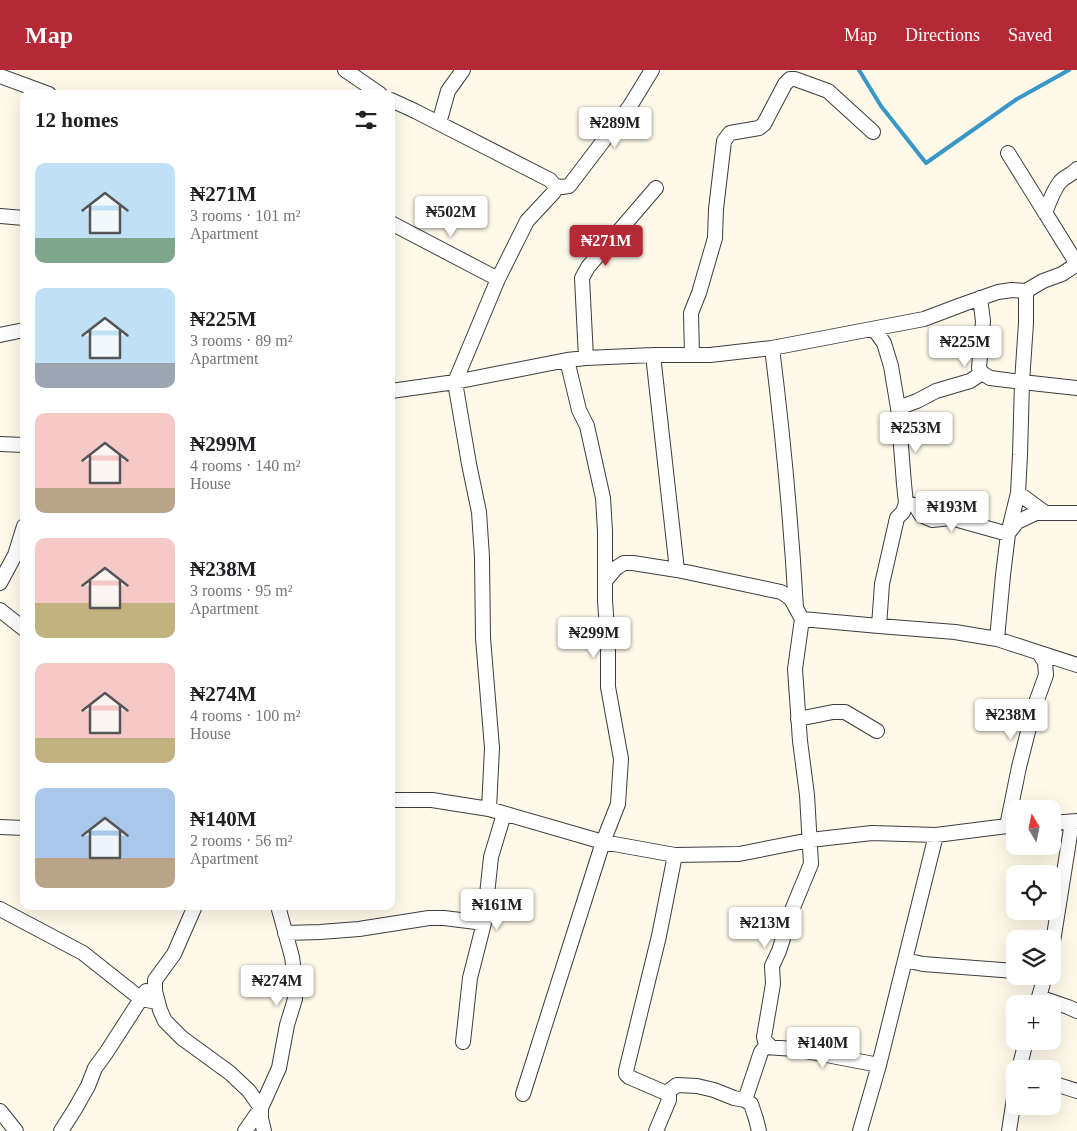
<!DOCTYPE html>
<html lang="en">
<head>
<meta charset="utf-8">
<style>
  :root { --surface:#fff; --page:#f6f6f6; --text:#202124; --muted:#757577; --accent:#b52836 }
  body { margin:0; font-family:"Times New Roman",serif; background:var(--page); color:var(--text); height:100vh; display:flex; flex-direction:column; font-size:19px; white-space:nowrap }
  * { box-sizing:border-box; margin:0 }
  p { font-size:16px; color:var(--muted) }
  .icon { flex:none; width:28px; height:28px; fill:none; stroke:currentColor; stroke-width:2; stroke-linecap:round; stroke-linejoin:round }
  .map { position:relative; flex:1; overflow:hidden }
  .panel { position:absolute; left:20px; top:20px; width:375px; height:820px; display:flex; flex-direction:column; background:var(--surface); border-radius:10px; box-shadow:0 5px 20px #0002 }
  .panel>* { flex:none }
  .needle { width:32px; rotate:351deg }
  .controls { position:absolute; left:1006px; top:730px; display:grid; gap:10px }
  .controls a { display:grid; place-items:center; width:55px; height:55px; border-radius:10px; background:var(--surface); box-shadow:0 5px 20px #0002; font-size:25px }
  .price { position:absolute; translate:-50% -42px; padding:0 11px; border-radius:5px; background:#fff; color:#222; font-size:16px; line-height:32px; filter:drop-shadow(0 1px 2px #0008) }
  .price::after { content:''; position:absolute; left:50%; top:30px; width:15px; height:11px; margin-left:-8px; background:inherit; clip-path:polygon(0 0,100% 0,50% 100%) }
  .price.active { background:var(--accent); color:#fff }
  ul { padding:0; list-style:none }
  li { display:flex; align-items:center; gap:15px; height:125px; padding:0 15px }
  li span { display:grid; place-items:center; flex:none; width:140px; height:100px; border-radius:10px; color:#555 }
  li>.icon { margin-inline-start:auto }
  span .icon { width:60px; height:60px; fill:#fffc; stroke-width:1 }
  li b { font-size:21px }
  h2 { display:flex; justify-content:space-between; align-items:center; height:60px; padding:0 15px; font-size:21px }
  header { display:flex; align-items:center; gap:30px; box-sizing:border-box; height:70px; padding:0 25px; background:var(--accent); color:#fff }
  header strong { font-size:24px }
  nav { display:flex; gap:28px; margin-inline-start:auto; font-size:18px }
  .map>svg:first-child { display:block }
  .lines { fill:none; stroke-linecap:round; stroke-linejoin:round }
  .stream { stroke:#3997c8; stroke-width:4 }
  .minor-casing { stroke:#3d3d3d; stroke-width:16 }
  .minor { stroke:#fff; stroke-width:14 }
</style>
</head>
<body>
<header>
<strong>Map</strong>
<nav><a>Map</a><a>Directions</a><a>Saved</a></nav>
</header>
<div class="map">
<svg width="1077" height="1061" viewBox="0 0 1077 1061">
  <rect width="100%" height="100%" fill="#fef9e9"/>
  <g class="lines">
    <path class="stream" d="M859,0L881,36L926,93L1017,29L1069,0"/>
    <defs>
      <path id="minor" d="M345,0L380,24
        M0,6L49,24
        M391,30L415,41L550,110L555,116L562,117L569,116L630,36L652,0
        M439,53L448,21L463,0
        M1008,83L1077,194
        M1045,143C1048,135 1055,118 1060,112C1065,106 1072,105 1077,99
        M0,146L24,148
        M391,153L498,209
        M980,228L983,251L979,298L982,303L990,308L1022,312L1077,318
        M874,259L884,273L891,296L898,338L904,414L906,433L903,442L897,448L882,514L879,556
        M0,265L24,260
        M772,278C783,365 791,451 796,538
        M653,285L677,500
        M692,285L691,243L699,223L715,168L716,139L724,71L730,63L759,58L764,54L785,14L790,9H795L828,21L873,62
        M586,288L582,208L588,197L656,118
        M567,290L579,340L587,356L603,428L605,461V511
        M391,321L455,312L567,290L586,288L653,285H710L772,278L924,249L961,235L998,222L1012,220L1026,221L1043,211L1062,204L1077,194
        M898,338L917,331L936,321L970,311L982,303
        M0,374L24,375
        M1018,423L1044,442
        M906,433L915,435L921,445L932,450L951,448L1008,464
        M1010,461L1017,452L1036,443H1077
        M0,513L15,485L24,456
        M0,540L24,559
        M802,549L879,556L955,562L997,569L1077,595
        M997,569L1003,505L1008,464L1018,423L1020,385L1022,312L1026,253V221
        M798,649L833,642H845L877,661
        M391,730H432L489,739L603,772L675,785L739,784L810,770L872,763L936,765L1015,755
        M489,739L492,678L483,568L482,487L479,442L469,394L455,312L498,209L527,151L554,122L555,116
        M1052,753L1077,751
        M1007,756L1019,697L1034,638L1046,605L1045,592L1039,583
        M0,757L24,758
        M195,836L174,884L155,910V921L160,940L165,951L182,968L230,1003L249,1021L261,1038V1048L264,1061
        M0,839L83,883L141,929L157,932
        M285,863L320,862L359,859L429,848H444L484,853
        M1052,878L1072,752
        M905,890L923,894L1015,901
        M1039,927L1068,937L1077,941
        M1037,934L1045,906
        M463,972L470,908L484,853L491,787L504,744
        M1019,999L1026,971
        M1052,1013L1077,1021
        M666,1023L677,1015L697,1016L714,1020L734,1028L745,1030L751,1034L756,1049L759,1061
        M523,1024L603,772L618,734L621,689L608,617V574L605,530V511L616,498L624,493H633L677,500L781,522L786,525L791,529L802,549L795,599L800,671L807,725L811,794L792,840L779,881L772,896L773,914L764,967L765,971L771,977
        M745,1030L761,982L765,977L795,979L879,995
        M0,1041L16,1061
        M61,1061L75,1039L88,1016L95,998L106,983L146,921
        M245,1061L261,1038L279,998L287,955L295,929V910L292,887L278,836
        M656,1061L669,1030V1025L666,1023L629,1007L626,1004V1001L659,866L675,785
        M860,1061L879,995L936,765
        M1009,1061L1015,1022"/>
    </defs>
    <use href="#minor" class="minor-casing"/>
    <use href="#minor" class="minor"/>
  </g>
</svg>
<div class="controls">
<a><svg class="needle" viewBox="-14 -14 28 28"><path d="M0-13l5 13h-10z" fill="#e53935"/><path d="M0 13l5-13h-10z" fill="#757577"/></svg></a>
<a><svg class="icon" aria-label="locate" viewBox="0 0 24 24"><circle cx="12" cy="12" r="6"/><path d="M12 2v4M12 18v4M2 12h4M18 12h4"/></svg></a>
<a><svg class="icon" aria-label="layers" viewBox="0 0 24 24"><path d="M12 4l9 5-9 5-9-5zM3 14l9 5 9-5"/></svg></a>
<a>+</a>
<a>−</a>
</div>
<b class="price" style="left:615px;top:79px">₦289M</b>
<b class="price" style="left:451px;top:168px">₦502M</b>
<b class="price active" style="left:606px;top:197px">₦271M</b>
<b class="price" style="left:965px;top:298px">₦225M</b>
<b class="price" style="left:916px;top:384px">₦253M</b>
<b class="price" style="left:952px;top:463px">₦193M</b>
<b class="price" style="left:594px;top:589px">₦299M</b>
<b class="price" style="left:1011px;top:671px">₦238M</b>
<b class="price" style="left:497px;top:861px">₦161M</b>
<b class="price" style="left:765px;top:879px">₦213M</b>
<b class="price" style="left:277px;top:937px">₦274M</b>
<b class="price" style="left:823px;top:999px">₦140M</b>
<section class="panel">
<h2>12 homes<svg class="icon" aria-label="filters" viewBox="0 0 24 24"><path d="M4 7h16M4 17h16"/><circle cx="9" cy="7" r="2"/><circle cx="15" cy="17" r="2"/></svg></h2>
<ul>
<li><span style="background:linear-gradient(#bfe0f5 75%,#7fa58c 0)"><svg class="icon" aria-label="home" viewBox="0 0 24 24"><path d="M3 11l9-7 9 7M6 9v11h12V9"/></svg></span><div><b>₦271M</b><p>3 rooms · 101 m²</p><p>Apartment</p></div></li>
<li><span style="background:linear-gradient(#bfe0f5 75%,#9aa5b1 0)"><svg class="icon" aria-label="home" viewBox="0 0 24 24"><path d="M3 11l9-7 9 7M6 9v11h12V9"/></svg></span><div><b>₦225M</b><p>3 rooms · 89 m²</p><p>Apartment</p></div></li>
<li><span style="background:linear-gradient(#f6c9c9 75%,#b9a48a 0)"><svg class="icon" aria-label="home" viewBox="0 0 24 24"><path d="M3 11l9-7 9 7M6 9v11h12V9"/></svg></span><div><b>₦299M</b><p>4 rooms · 140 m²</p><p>House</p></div></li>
<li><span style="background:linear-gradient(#f6c9c9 65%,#c2b280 0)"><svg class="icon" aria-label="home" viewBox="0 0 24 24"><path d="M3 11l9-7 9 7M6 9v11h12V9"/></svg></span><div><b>₦238M</b><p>3 rooms · 95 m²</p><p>Apartment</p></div></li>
<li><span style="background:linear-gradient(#f6c9c9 75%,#c2b280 0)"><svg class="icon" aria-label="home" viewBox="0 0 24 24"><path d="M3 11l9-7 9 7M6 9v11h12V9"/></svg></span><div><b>₦274M</b><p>4 rooms · 100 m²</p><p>House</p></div></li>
<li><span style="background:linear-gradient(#a9c7e8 70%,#b9a48a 0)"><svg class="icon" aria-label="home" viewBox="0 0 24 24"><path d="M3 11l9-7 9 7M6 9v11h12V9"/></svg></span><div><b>₦140M</b><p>2 rooms · 56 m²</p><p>Apartment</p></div></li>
</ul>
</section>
</div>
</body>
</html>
